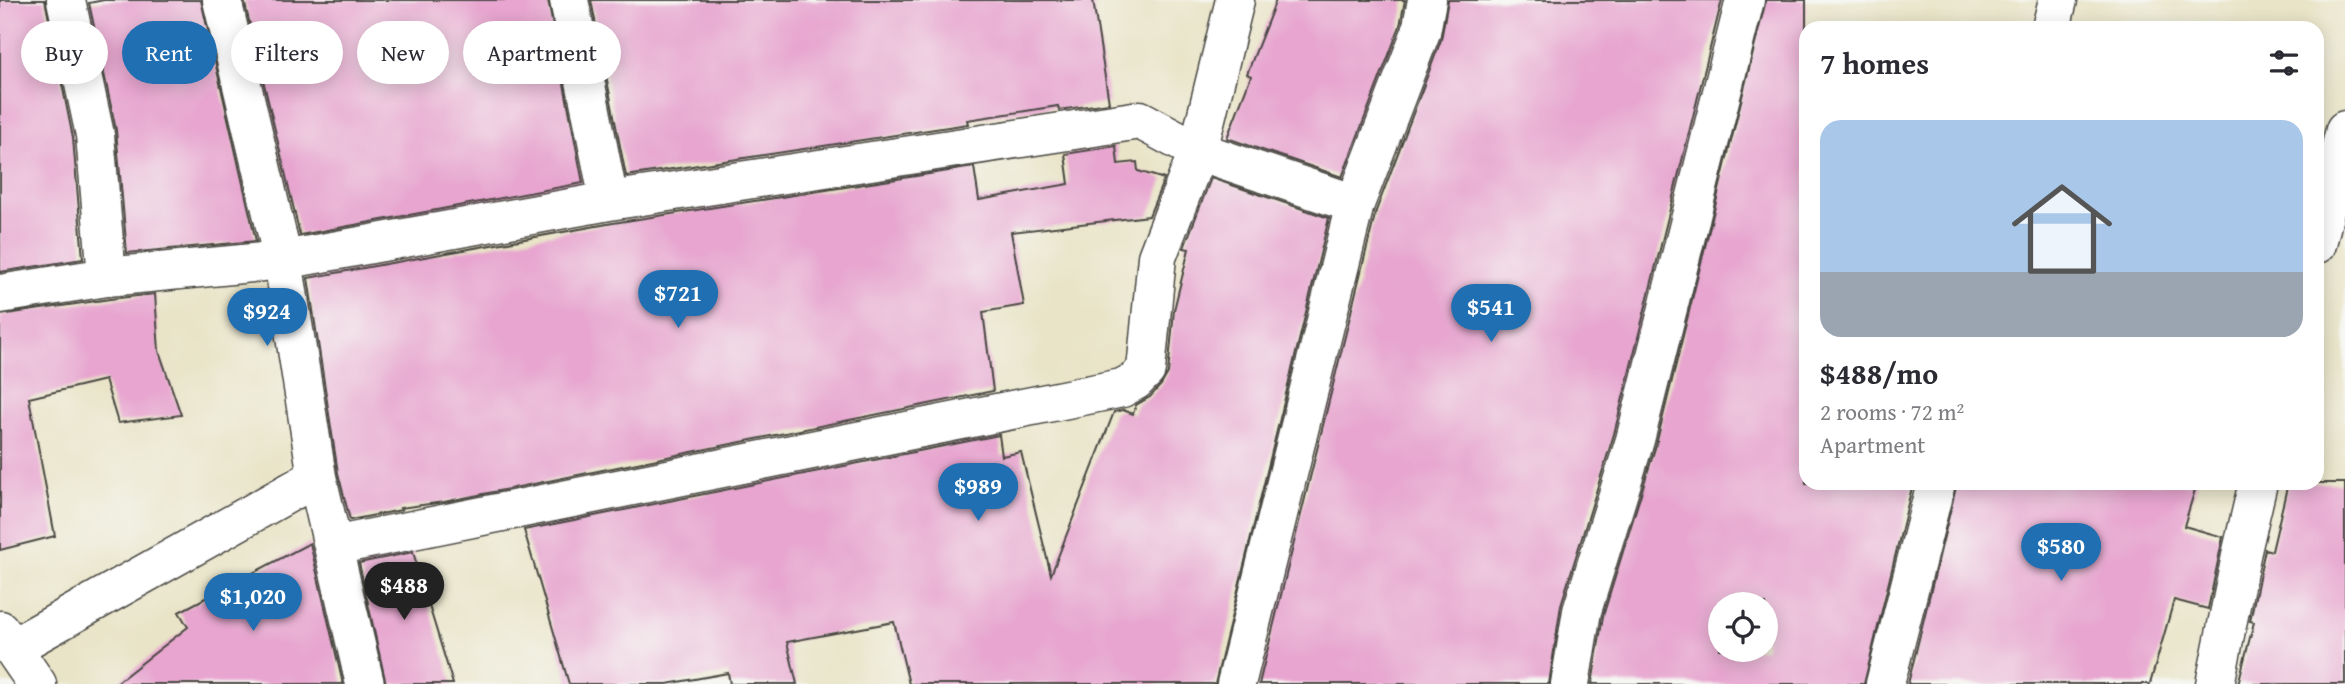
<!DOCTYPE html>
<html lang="en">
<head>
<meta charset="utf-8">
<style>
  :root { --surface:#fff; --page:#f2f2f3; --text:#2b2b33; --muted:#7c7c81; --line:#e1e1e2; --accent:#1f6fb2 }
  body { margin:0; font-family:"Gentium Book Plus",serif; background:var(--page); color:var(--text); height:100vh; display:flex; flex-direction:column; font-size:26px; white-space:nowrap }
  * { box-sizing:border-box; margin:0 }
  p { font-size:23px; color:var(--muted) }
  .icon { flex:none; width:38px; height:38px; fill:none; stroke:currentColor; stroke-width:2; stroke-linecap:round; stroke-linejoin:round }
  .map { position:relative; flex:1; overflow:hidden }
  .side { position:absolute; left:1799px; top:21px; width:525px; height:469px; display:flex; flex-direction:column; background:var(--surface); border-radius:21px; box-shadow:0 4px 18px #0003 }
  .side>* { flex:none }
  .top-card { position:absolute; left:21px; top:21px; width:665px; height:63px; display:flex; gap:14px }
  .tools { position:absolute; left:1708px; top:592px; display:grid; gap:14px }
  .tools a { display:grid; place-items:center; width:70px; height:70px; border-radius:50%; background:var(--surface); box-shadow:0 4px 18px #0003; font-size:35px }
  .price { position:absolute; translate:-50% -60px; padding:0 16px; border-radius:24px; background:var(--accent); color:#fff; font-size:23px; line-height:46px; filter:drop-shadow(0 2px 4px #0008) }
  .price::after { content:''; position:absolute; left:50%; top:42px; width:21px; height:16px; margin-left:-10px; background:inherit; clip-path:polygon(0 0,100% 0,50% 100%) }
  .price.on { background:#222; color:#fff }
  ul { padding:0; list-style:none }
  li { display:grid; align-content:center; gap:14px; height:371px; padding:0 21px }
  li+li { border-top:2px solid var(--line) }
  li span { display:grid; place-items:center; height:217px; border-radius:21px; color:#555 }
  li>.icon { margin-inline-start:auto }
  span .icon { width:126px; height:126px; fill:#fffc; stroke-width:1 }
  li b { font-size:30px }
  h2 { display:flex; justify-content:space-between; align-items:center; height:84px; padding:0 21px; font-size:30px }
  .pill { padding:0 24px; border-radius:32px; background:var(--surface); box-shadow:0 4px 18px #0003; font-size:24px; line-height:63px }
  .pill.on { background:var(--accent); color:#fff }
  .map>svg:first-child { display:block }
  .building { fill:#e7a5cf; fill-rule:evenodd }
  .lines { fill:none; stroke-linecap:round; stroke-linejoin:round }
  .minor-casing { stroke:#484742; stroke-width:41 }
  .minor { stroke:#fff; stroke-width:38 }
</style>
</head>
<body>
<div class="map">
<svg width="2345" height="684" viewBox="0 0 2345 684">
  <rect width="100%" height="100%" fill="#f6f6f2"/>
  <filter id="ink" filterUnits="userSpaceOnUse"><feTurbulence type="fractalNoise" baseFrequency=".0143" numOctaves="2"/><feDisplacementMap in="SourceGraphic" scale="14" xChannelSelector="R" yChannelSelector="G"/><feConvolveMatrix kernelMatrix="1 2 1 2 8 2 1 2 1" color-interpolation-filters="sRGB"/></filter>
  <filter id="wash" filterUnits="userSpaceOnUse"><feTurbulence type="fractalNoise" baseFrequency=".00686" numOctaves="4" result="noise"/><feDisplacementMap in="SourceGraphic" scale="28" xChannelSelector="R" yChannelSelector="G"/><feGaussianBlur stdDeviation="1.57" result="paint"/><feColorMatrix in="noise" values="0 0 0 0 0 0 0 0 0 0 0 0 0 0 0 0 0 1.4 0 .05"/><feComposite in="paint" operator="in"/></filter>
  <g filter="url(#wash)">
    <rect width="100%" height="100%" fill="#e9e4c7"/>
    <g id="blocks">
      <path class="building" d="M0,0H45L73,138L83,259L0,272Z
        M104,0H201L256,241L127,253L116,130L89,3Z
        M244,0H548L583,183L300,235Z
        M591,0H1093L1109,103L1059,110L1058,106L967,120L968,124L626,176Z
        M1276,0H1405L1400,26L1342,177L1227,138L1251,76L1247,74Z
        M1448,0H1722L1614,434L1561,605L1549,684H1259L1376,211L1441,40Z
        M1766,0H1806V483H1913L1864,684H1592L1603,616L1656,445ZM1720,604H1766V649H1720Z
        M1116,146L1118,164L1137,162L1138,171L1164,179L1149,216L1011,232L1024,305L983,312L993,391L444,502L400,508L401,510L350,520L338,473L308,278L613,223L974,167L979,200L1069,184L1065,154Z
        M1211,178L1329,218L1215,684H909L894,622L787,642L797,684H730L728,673L667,684H569L524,530L999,435L1002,456L1021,452L1051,575L1114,412L1123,410L1133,414L1136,405L1150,397L1161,385L1168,373L1174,310L1189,249L1184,248Z
        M155,294L159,351L181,415L118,423L105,380L29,398L55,536L0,550V315L110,299Z
        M1957,483H2197L2184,526L2223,537L2208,609L2174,600L2150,684H1908Z
        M2288,483H2345V684H2238L2254,622L2250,621L2265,549L2272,551Z
        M310,543L343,684H115L188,627L179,612Z
        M413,552L426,596L453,684H386L359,563Z"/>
    </g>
  </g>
  <g filter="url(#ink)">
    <use href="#blocks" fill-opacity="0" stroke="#484742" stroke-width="2"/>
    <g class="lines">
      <defs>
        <path id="minor" d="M66,0L95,135L107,277
          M222,0L283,260L317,477L365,684
          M569,0L609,201
          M2051,28L2058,0
          M2317,244L2345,130
          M0,294L107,277L283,260L609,201L1140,120L1198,151L1355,204
          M333,546L1122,388L1135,381L1146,370L1157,257L1198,151L1235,0
          M0,630L37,684
          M12,648L317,477
          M1236,684L1355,204L1421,32L1427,0
          M1570,684L1582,611L1635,440L1745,0
          M1885,684L1936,483
          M2215,684L2242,551L2258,483"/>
      </defs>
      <use href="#minor" class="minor-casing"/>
      <use href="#minor" class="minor"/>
    </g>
  </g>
</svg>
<div class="tools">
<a><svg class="icon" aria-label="locate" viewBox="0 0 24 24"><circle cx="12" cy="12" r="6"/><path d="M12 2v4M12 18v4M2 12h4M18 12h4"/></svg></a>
</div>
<b class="price" style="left:678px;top:330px">$721</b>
<b class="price" style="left:1491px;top:344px">$541</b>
<b class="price" style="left:267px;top:348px">$924</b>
<b class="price" style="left:978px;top:523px">$989</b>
<b class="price" style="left:2061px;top:583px">$580</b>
<b class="price on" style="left:404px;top:622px">$488</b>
<b class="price" style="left:253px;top:633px">$1,020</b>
<div class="top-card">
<a class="pill">Buy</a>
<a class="pill on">Rent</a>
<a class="pill">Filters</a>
<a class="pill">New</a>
<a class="pill">Apartment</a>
</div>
<section class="side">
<h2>7 homes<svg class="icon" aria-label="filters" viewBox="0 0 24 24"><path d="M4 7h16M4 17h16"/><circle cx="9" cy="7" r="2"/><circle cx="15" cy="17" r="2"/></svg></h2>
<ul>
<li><span style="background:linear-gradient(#a9c7e8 70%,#9aa5b1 0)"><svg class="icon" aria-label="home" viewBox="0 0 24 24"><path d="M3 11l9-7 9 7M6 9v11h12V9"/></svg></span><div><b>$488/mo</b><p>2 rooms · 72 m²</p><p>Apartment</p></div></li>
</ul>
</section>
</div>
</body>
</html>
